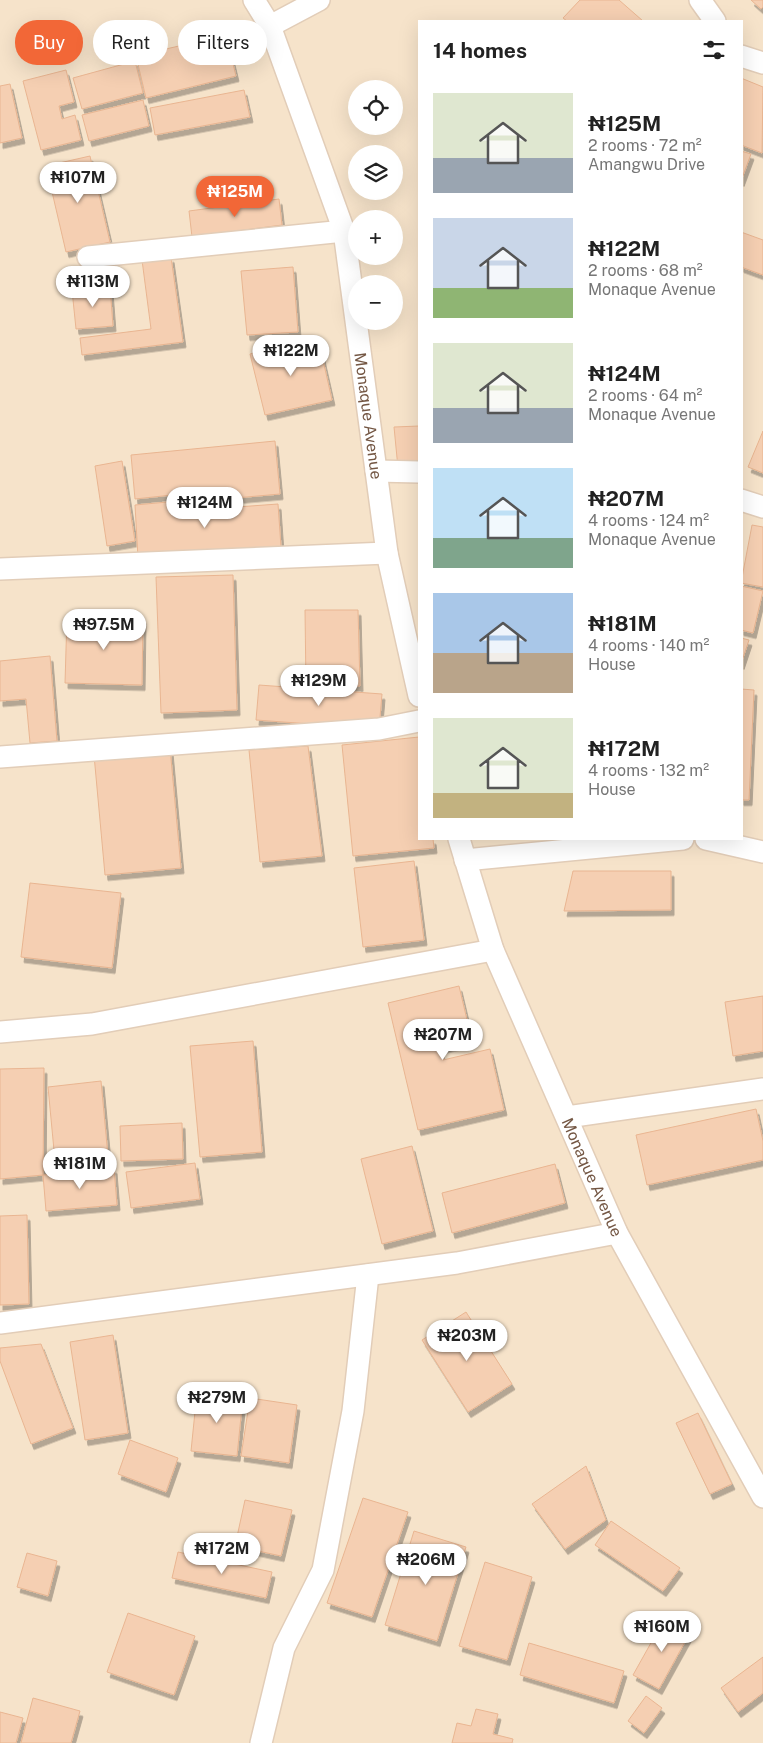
<!DOCTYPE html>
<html lang="en">
<head>
<meta charset="utf-8">
<style>
  :root { --surface:#fff; --page:#f6f6f6; --text:#222; --muted:#767676; --accent:#f26737 }
  body { margin:0; font-family:"Public Sans",sans-serif; background:var(--page); color:var(--text); height:100vh; display:flex; flex-direction:column; font-size:19px; white-space:nowrap }
  * { box-sizing:border-box; margin:0 }
  p { font-size:16px; color:var(--muted) }
  .icon { flex:none; width:28px; height:28px; fill:none; stroke:currentColor; stroke-width:2; stroke-linecap:round; stroke-linejoin:round }
  .map { position:relative; flex:1; overflow:hidden }
  .details { position:absolute; left:418px; top:20px; width:325px; height:820px; display:flex; flex-direction:column; background:var(--surface); border-radius:0px; box-shadow:0 5px 20px #0002 }
  .details>* { flex:none }
  .banner { position:absolute; left:15px; top:20px; width:328px; height:45px; display:flex; gap:10px }
  .controls { position:absolute; left:348px; top:80px; display:grid; gap:10px }
  .controls a { display:grid; place-items:center; width:55px; height:55px; border-radius:50%; background:var(--surface); box-shadow:0 5px 20px #0002; font-size:25px }
  .price { position:absolute; translate:-50% -42px; padding:0 11px; border-radius:18px; background:#fff; color:#222; font-size:16px; line-height:32px; filter:drop-shadow(0 1px 2px #0008) }
  .price::after { content:''; position:absolute; left:50%; top:30px; width:15px; height:11px; margin-left:-8px; background:inherit; clip-path:polygon(0 0,100% 0,50% 100%) }
  .price.selected { background:var(--accent); color:#fff }
  ul { padding:0; list-style:none }
  li { display:flex; align-items:center; gap:15px; height:125px; padding:0 15px }
  li span { display:grid; place-items:center; flex:none; width:140px; height:100px; border-radius:0px; color:#555 }
  li>.icon { margin-inline-start:auto }
  span .icon { width:60px; height:60px; fill:#fffc; stroke-width:1 }
  li b { font-size:21px }
  h2 { display:flex; justify-content:space-between; align-items:center; height:60px; padding:0 15px; font-size:21px }
  .pill { padding:0 18px; border-radius:22px; background:var(--surface); box-shadow:0 5px 20px #0002; font-size:18px; line-height:45px }
  .pill.selected { background:var(--accent); color:#fff }
  .map>svg:first-child { display:block }
  .residential { fill:#f6e3ca; fill-rule:evenodd }
  .building { fill:#f5cfb2; stroke:#e9b591; filter:url(#shadow) }
  .lines { fill:none; stroke-linecap:round; stroke-linejoin:round }
  .minor-casing { stroke:#e2cdb8; stroke-width:24 }
  .minor { stroke:#fff; stroke-width:21 }
  .labels { text-anchor:middle; dominant-baseline:central; stroke-width:4.5; stroke-linejoin:round; paint-order:stroke }
  .street-label { font-size:16px; fill:#745744; stroke:#fff5e4 }
</style>
</head>
<body>
<div class="map">
<svg width="763" height="1743" viewBox="0 0 763 1743">
  <defs>
    <filter id="shadow"><feDropShadow dx="3" dy="5.5" stdDeviation="0" flood-color="#0004"/></filter>
  </defs>
  <rect width="100%" height="100%" fill="#fef2dc"/>
  <path class="residential" d="M0,0H763V1743H0ZM419,21H741V839H419ZM356,89H394V126H356ZM356,154H394V191H356ZM356,219H394V256H356ZM356,284H394V321H356Z"/>
  <path class="building" d="M580,0H619L643,21H567L563,18Z
    M751,0H763V7L761,9Z
    M226,35L236,76L146,98L136,56Z
    M135,61L143,93L82,109L73,78Z
    M66,70L74,102L59,106L62,119L75,115L81,140L41,150L23,81Z
    M741,78L763,87L762,153L741,145Z
    M10,84L22,138L0,143V86Z
    M244,90L250,117L155,135L150,108Z
    M143,100L149,126L89,141L82,115Z
    M741,151L751,154L741,181Z
    M90,156L110,242L66,252L46,166Z
    M279,199L282,225L192,237L189,211Z
    M741,232L763,240V275L741,267Z
    M171,257L183,342L82,355L80,338L151,329L142,260Z
    M293,267L298,332L247,335L241,271Z
    M110,287L113,326L76,329L72,290Z
    M318,338L332,400L265,415L250,354Z
    M419,426V466L398,468L394,427Z
    M763,431V473L748,467Z
    M275,441L280,494L179,503L172,495L135,499L131,455Z
    M122,461L135,541L107,546L95,466Z
    M178,501L183,511L278,504L281,547L138,558L135,505Z
    M752,525L763,527V587L741,583Z
    M233,575L237,710L161,713L156,577Z
    M741,586L763,591L753,633L741,630Z
    M305,610H358L360,686L306,688Z
    M67,616L143,618L142,685L65,683Z
    M741,638L749,640L741,664Z
    M50,656L57,741L30,743L26,699L0,701V661Z
    M259,685L382,694L379,729L256,720Z
    M741,689L754,690L749,800H741Z
    M419,737V839H433L434,848L353,856L342,745Z
    M308,746L322,856L260,862L249,750Z
    M170,748L181,868L105,875L94,755Z
    M414,861L424,940L363,947L354,868Z
    M573,871H671V910L564,911Z
    M30,883L121,893L112,968L21,957Z
    M459,986L472,1041L440,1048L443,1060L490,1049L504,1110L418,1130L388,1003Z
    M763,996V1051L733,1056L725,1002Z
    M253,1041L262,1152L200,1157L190,1046Z
    M44,1068L43,1175L0,1179V1069Z
    M101,1081L108,1156L55,1161L48,1087Z
    M756,1109L763,1141V1160L647,1185L636,1135Z
    M182,1123L183,1159L121,1161L120,1126Z
    M412,1146L433,1231L382,1244L361,1159Z
    M195,1163L200,1199L131,1208L126,1172Z
    M555,1164L565,1203L452,1233L442,1193Z
    M114,1168L117,1205L46,1211L43,1175Z
    M27,1215L29,1304L0,1305V1216Z
    M466,1312L512,1384L468,1412L422,1340Z
    M113,1335L128,1433L85,1440L70,1342Z
    M41,1344L73,1428L31,1444L0,1361V1348Z
    M197,1392L243,1397L237,1456L191,1451Z
    M250,1398L297,1405L289,1463L241,1456Z
    M698,1413L732,1484L710,1494L676,1423Z
    M130,1440L178,1458L166,1492L118,1474Z
    M586,1466L606,1520L565,1549L532,1504Z
    M363,1498L408,1512L372,1617L327,1603Z
    M245,1500L292,1510L281,1556L235,1546Z
    M611,1521L680,1568L663,1591L595,1545Z
    M414,1531L466,1547L437,1641L385,1625Z
    M178,1552L272,1572L266,1598L172,1578Z
    M27,1553L57,1561L48,1596L17,1587Z
    M485,1562L532,1577L507,1660L459,1646Z
    M128,1613L195,1636L174,1695L107,1672Z
    M666,1616L691,1631L659,1689L633,1675Z
    M529,1643L624,1671L614,1703L520,1675Z
    M763,1657V1693L738,1712L721,1688Z
    M646,1696L662,1708L644,1733L628,1721Z
    M33,1698L80,1711L71,1743H21Z
    M476,1709L498,1714L493,1734L513,1739L512,1743H452L457,1723L471,1726Z
    M0,1712L23,1718L16,1743H0Z"/>
  <g class="lines">
    <defs>
      <g id="minor">
        <path id="s1" d="M254,0L270,26L344,231L387,553L419,696"/>
        <path d="M700,0L715,21"/>
        <path d="M270,26L319,0"/>
        <path d="M741,56L763,63"/>
        <path d="M88,257L344,231"/>
        <path d="M376,471L419,472"/>
        <path d="M741,500L763,507"/>
        <path d="M0,569L387,553"/>
        <path d="M0,757L379,729L419,721"/>
        <path id="s2" d="M459,839L493,950L617,1233L763,1497"/>
        <path d="M706,839L763,852"/>
        <path d="M465,860L683,839"/>
        <path d="M0,1032L92,1024L493,950"/>
        <path d="M567,1117L763,1089"/>
        <path d="M0,1323L457,1263L617,1233"/>
        <path d="M261,1743L284,1648L323,1570L353,1411L368,1275"/>
      </g>
    </defs>
    <use href="#minor" class="minor-casing"/>
    <use href="#minor" class="minor"/>
  </g>
  <g class="labels">
    <g class="street-label">
      <text stroke="none"><textPath href="#s1" startOffset="435">Monaque Avenue</textPath></text>
      <text stroke="none"><textPath href="#s2" startOffset="364">Monaque Avenue</textPath></text>
    </g>
  </g>
</svg>
<div class="controls">
<a><svg class="icon" aria-label="locate" viewBox="0 0 24 24"><circle cx="12" cy="12" r="6"/><path d="M12 2v4M12 18v4M2 12h4M18 12h4"/></svg></a>
<a><svg class="icon" aria-label="layers" viewBox="0 0 24 24"><path d="M12 4l9 5-9 5-9-5zM3 14l9 5 9-5"/></svg></a>
<a>+</a>
<a>−</a>
</div>
<b class="price" style="left:78px;top:204px">₦107M</b>
<b class="price selected" style="left:235px;top:218px">₦125M</b>
<b class="price" style="left:93px;top:308px">₦113M</b>
<b class="price" style="left:291px;top:377px">₦122M</b>
<b class="price" style="left:205px;top:529px">₦124M</b>
<b class="price" style="left:104px;top:651px">₦97.5M</b>
<b class="price" style="left:319px;top:707px">₦129M</b>
<b class="price" style="left:443px;top:1061px">₦207M</b>
<b class="price" style="left:80px;top:1190px">₦181M</b>
<b class="price" style="left:467px;top:1362px">₦203M</b>
<b class="price" style="left:217px;top:1424px">₦279M</b>
<b class="price" style="left:222px;top:1575px">₦172M</b>
<b class="price" style="left:426px;top:1586px">₦206M</b>
<b class="price" style="left:662px;top:1653px">₦160M</b>
<div class="banner">
<a class="pill selected">Buy</a>
<a class="pill">Rent</a>
<a class="pill">Filters</a>
</div>
<section class="details">
<h2>14 homes<svg class="icon" aria-label="filters" viewBox="0 0 24 24"><path d="M4 7h16M4 17h16"/><circle cx="9" cy="7" r="2"/><circle cx="15" cy="17" r="2"/></svg></h2>
<ul>
<li><span style="background:linear-gradient(#dfe7d0 65%,#9aa5b1 0)"><svg class="icon" aria-label="home" viewBox="0 0 24 24"><path d="M3 11l9-7 9 7M6 9v11h12V9"/></svg></span><div><b>₦125M</b><p>2 rooms · 72 m²</p><p>Amangwu Drive</p></div></li>
<li><span style="background:linear-gradient(#c9d6e8 70%,#8fb573 0)"><svg class="icon" aria-label="home" viewBox="0 0 24 24"><path d="M3 11l9-7 9 7M6 9v11h12V9"/></svg></span><div><b>₦122M</b><p>2 rooms · 68 m²</p><p>Monaque Avenue</p></div></li>
<li><span style="background:linear-gradient(#dfe7d0 65%,#9aa5b1 0)"><svg class="icon" aria-label="home" viewBox="0 0 24 24"><path d="M3 11l9-7 9 7M6 9v11h12V9"/></svg></span><div><b>₦124M</b><p>2 rooms · 64 m²</p><p>Monaque Avenue</p></div></li>
<li><span style="background:linear-gradient(#bfe0f5 70%,#7fa58c 0)"><svg class="icon" aria-label="home" viewBox="0 0 24 24"><path d="M3 11l9-7 9 7M6 9v11h12V9"/></svg></span><div><b>₦207M</b><p>4 rooms · 124 m²</p><p>Monaque Avenue</p></div></li>
<li><span style="background:linear-gradient(#a9c7e8 60%,#b9a48a 0)"><svg class="icon" aria-label="home" viewBox="0 0 24 24"><path d="M3 11l9-7 9 7M6 9v11h12V9"/></svg></span><div><b>₦181M</b><p>4 rooms · 140 m²</p><p>House</p></div></li>
<li><span style="background:linear-gradient(#dfe7d0 75%,#c2b280 0)"><svg class="icon" aria-label="home" viewBox="0 0 24 24"><path d="M3 11l9-7 9 7M6 9v11h12V9"/></svg></span><div><b>₦172M</b><p>4 rooms · 132 m²</p><p>House</p></div></li>
</ul>
</section>
</div>
</body>
</html>
